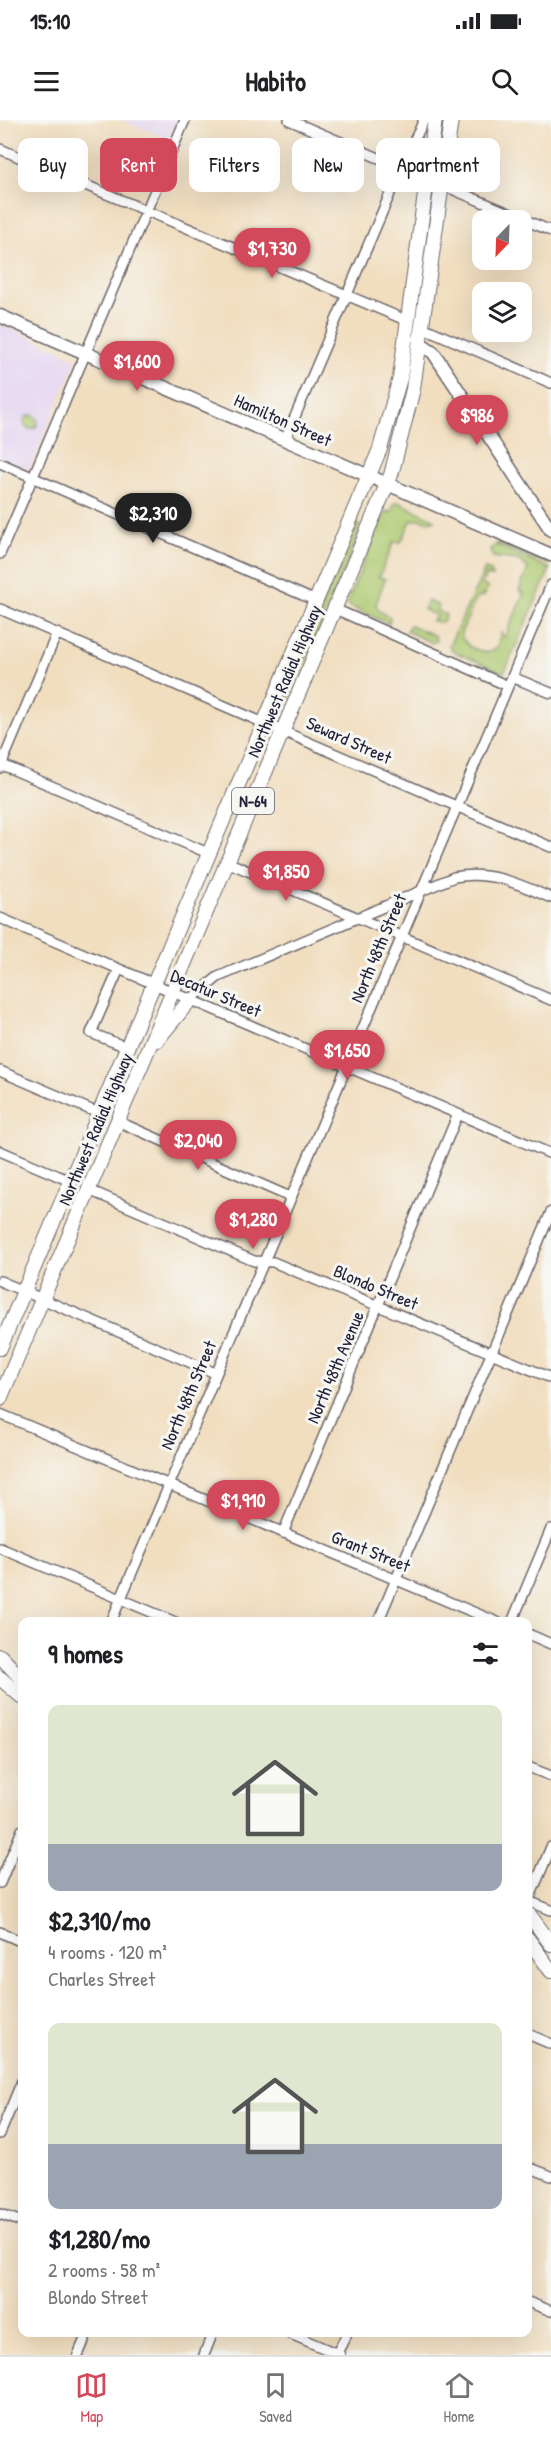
<!DOCTYPE html>
<html lang="en">
<head>
<meta charset="utf-8">
<style>
  :root { --surface:#fff; --page:#f6f6f6; --text:#202124; --muted:#757577; --line:#e0e0e0; --accent:#d1495b }
  body { margin:0; font-family:"Patrick Hand",sans-serif; background:var(--page); color:var(--text); height:100vh; display:flex; flex-direction:column; font-size:22px; white-space:nowrap }
  * { box-sizing:border-box; margin:0 }
  p { font-size:20px; color:var(--muted) }
  .icon { flex:none; width:33px; height:33px; fill:none; stroke:currentColor; stroke-width:2; stroke-linecap:round; stroke-linejoin:round }
  .map { position:relative; flex:1; overflow:hidden }
  .drawer { position:absolute; left:18px; top:1497px; width:514px; height:720px; display:flex; flex-direction:column; background:var(--surface); border-radius:12px; box-shadow:0 6px 24px #0002 }
  .drawer>* { flex:none }
  .top-card { position:absolute; left:18px; top:18px; width:516px; height:54px; display:flex; gap:12px }
  .needle { width:39px; rotate:203deg }
  .controls { position:absolute; left:472px; top:90px; display:grid; gap:12px }
  .controls a { display:grid; place-items:center; width:60px; height:60px; border-radius:12px; background:var(--surface); box-shadow:0 6px 24px #0002; font-size:30px }
  .price { position:absolute; translate:-50% -51px; padding:0 14px; border-radius:21px; background:var(--accent); color:#fff; font-size:20px; line-height:39px; filter:drop-shadow(0 2px 3px #0008) }
  .price::after { content:''; position:absolute; left:50%; top:36px; width:18px; height:14px; margin-left:-9px; background:inherit; clip-path:polygon(0 0,100% 0,50% 100%) }
  .price.selected { background:#222; color:#fff }
  ul { padding:0; list-style:none }
  li { display:grid; align-content:center; gap:12px; height:318px; padding:0 30px }
  li span { display:grid; place-items:center; height:186px; border-radius:12px; color:#555 }
  li>.icon { margin-inline-start:auto }
  span .icon { width:108px; height:108px; fill:#fffc; stroke-width:1 }
  li b { font-size:26px }
  h2 { display:flex; justify-content:space-between; align-items:center; height:72px; padding:0 30px; font-size:26px }
  .pill { padding:0 21px; border-radius:12px; background:var(--surface); box-shadow:0 6px 24px #0002; font-size:21px; line-height:54px }
  .pill.selected { background:var(--accent); color:#fff }
  .status { display:flex; justify-content:space-between; align-items:center; height:42px; padding:0 30px; background:var(--surface); direction:ltr }
  .status svg { height:16px; fill:currentColor }
  header { display:flex; justify-content:space-between; align-items:center; height:78px; padding:0 30px; background:var(--surface); font-size:27px; font-weight:700 }
  .dock { display:flex; justify-content:space-around; align-items:center; height:84px; border-top:2px solid var(--line); background:var(--surface); font-size:16px; color:var(--muted) }
  .dock a { display:grid; justify-items:center; gap:3px }
  .dock .selected { color:var(--accent) }
  .map>svg:first-child { display:block }
  .built { fill:#e4d3f2 }
  .green { fill:#adc96f; stroke:#687655; stroke-width:1.5 }
  .lines { fill:none; stroke-linecap:round; stroke-linejoin:round }
  .minor-casing { stroke:#6a6469; stroke-width:12 }
  .secondary-casing { stroke:#6a6469; stroke-width:15 }
  .primary-casing { stroke:#6a6469; stroke-width:16 }
  .minor { stroke:#fff; stroke-width:9 }
  .secondary { stroke:#fff; stroke-width:12 }
  .primary { stroke:#fff; stroke-width:14 }
  .labels { text-anchor:middle; dominant-baseline:central; stroke-width:6; stroke-linejoin:round; paint-order:stroke }
  .shield { fill:#f6f6f2; stroke:#626272; stroke-width:1.5 }
  .shield-label { font-size:16px; font-weight:bold; fill:#22223b }
  .street-label { font-size:18px; fill:#22223b; stroke:#f6f6f2 }
</style>
</head>
<body>
<div class="status"><b>15:10</b><svg viewBox="0 0 49 12"><path d="M0 12V9h3v3zM5 12V6h3v6zM10 12V3h3v9zM15 12V0h3v12zM26 1h20v11H26zM47 4h2v5h-2z"/></svg></div>
<header><svg class="icon" aria-label="menu" viewBox="0 0 24 24"><path d="M4 6h16M4 12h16M4 18h16"/></svg>Habito<svg class="icon" aria-label="search" viewBox="0 0 24 24"><circle cx="10" cy="10" r="6"/><path d="M15 15l6 6"/></svg></header>
<div class="map">
<svg width="551" height="2235" viewBox="0 0 551 2235">
  <rect width="100%" height="100%" fill="#f6f6f2"/>
  <filter id="ink" filterUnits="userSpaceOnUse"><feTurbulence type="fractalNoise" baseFrequency=".0167" numOctaves="2"/><feDisplacementMap in="SourceGraphic" scale="12" xChannelSelector="R" yChannelSelector="G"/><feConvolveMatrix kernelMatrix="1 2 1 2 8 2 1 2 1" color-interpolation-filters="sRGB"/></filter>
  <filter id="wash" filterUnits="userSpaceOnUse"><feTurbulence type="fractalNoise" baseFrequency=".008" numOctaves="4" result="noise"/><feDisplacementMap in="SourceGraphic" scale="24" xChannelSelector="R" yChannelSelector="G"/><feGaussianBlur stdDeviation="1.35" result="paint"/><feColorMatrix in="noise" values="0 0 0 0 0 0 0 0 0 0 0 0 0 0 0 0 0 1.4 0 .05"/><feComposite in="paint" operator="in"/></filter>
  <g filter="url(#wash)">
    <rect width="100%" height="100%" fill="#f1debf"/>
    <path class="built" d="M122,0H178L170,19Z
      M0,203L77,239L29,350L0,338Z"/>
    <path class="green" d="M24 302a7 7 0 1 1 14 0a7 7 0 1 1-14 0Z
      M398,382L435,400L430,402L419,399L411,401L401,422H394L379,457L385,459L376,484L379,491L390,497L389,504L349,486L347,482L386,391L391,393L394,384Z
      M357,404L359,405L355,424L282,595L280,594L288,576L292,555Z
      M501,422L550,443L549,444L496,423Z
      M496,425L550,449L504,553L452,531L449,526L485,449L491,451L493,457L486,456L482,464L488,468L483,476L476,479L461,513L462,518L470,527L487,533L496,529L501,513L505,517L524,473L519,471L528,448L518,440L493,437L490,429Z
      M428,481L439,486L437,491L446,495L443,502L432,501L437,496L423,489Z
      M410,505L435,516L436,521L432,523L406,511Z"/>
  </g>
  <g filter="url(#ink)">
    <g class="lines">
      <defs>
        <path id="minor" d="M289,0L551,111
          M0,29L408,201
          M422,207L551,263
          M285,320L401,48L424,0
          M0,343L316,481
          M0,434L185,0
          M0,489L551,727
          M335,489L508,566
          M512,557L551,573
          M0,644L208,733
          M0,648L57,513
          M227,742L551,880
          M0,798L551,1034
          M119,849L91,913L126,927
          M190,880L218,857L454,757C490,750 519,764 551,778
          M0,951L98,993
          M117,1001L290,1077
          M0,1031L70,1061
          M89,1070L254,1141L273,1142L551,1258
          M0,1161L215,1253
          M0,1294L497,1502
          M283,1413L458,994
          M0,1428L175,1502
          M111,1502L551,465
          M378,1502L551,1092
          M512,1502L551,1409
          M528,1514L551,1524
          M528,1647L551,1656
          M0,1763L22,1710
          M528,1781L551,1790
          M528,1782L551,1727
          M0,1812L22,1822
          M528,1914L551,1924
          M0,2014L22,1961
          M528,2047L551,2056
          M0,2094L22,2102
          M528,2182L551,2191
          M286,2212L340,2235
          M78,2235L88,2212
          M204,2235L213,2212
          M336,2235L348,2212"/>
        <path id="secondary" d="M0,196L551,435
          M420,223L433,232L551,410"/>
        <path id="primary" d="M157,920L190,880
          M0,1228L380,329L400,258L435,0
          M0,1279L391,355L413,269L451,0
          M0,1536L22,1559
          M0,1558L22,1577
          M528,1793L551,1824
          M528,1819L551,1851"/>
      </defs>
      <use href="#minor" class="minor-casing"/>
      <use href="#secondary" class="secondary-casing"/>
      <use href="#primary" class="primary-casing"/>
      <use href="#minor" class="minor"/>
      <use href="#secondary" class="secondary"/>
      <use href="#primary" class="primary"/>
    </g>
  </g>
  <g class="labels">
    <rect class="shield" x="232" y="668" width="42" height="26" rx="4.5"/>
    <g class="shield-label">
      <text x="253" y="681">N-64</text>
    </g>
    <g class="street-label">
      <text transform="translate(283 300) rotate(24)">Hamilton Street</text>
      <text transform="translate(284 561) rotate(-67)">Northwest Radial Highway</text>
      <text transform="translate(349 620) rotate(24)">Seward Street</text>
      <text transform="translate(378 828) rotate(-67)">North 48th Street</text>
      <text transform="translate(216 873) rotate(23)">Decatur Street</text>
      <text transform="translate(95 1009) rotate(-67)">Northwest Radial Highway</text>
      <text transform="translate(376 1167) rotate(23)">Blondo Street</text>
      <text transform="translate(335 1247) rotate(-67)">North 48th Avenue</text>
      <text transform="translate(188 1275) rotate(-67)">North 48th Street</text>
      <text transform="translate(371 1431) rotate(22)">Grant Street</text>
    </g>
  </g>
</svg>
<div class="controls">
<a><svg class="needle" viewBox="-14 -14 28 28"><path d="M0-13l5 13h-10z" fill="#e53935"/><path d="M0 13l5-13h-10z" fill="#757577"/></svg></a>
<a><svg class="icon" aria-label="layers" viewBox="0 0 24 24"><path d="M12 4l9 5-9 5-9-5zM3 14l9 5 9-5"/></svg></a>
</div>
<b class="price" style="left:272px;top:159px">$1,730</b>
<b class="price" style="left:137px;top:272px">$1,600</b>
<b class="price" style="left:477px;top:326px">$986</b>
<b class="price selected" style="left:153px;top:424px">$2,310</b>
<b class="price" style="left:286px;top:782px">$1,850</b>
<b class="price" style="left:347px;top:961px">$1,650</b>
<b class="price" style="left:198px;top:1051px">$2,040</b>
<b class="price" style="left:253px;top:1130px">$1,280</b>
<b class="price" style="left:243px;top:1411px">$1,910</b>
<div class="top-card">
<a class="pill">Buy</a>
<a class="pill selected">Rent</a>
<a class="pill">Filters</a>
<a class="pill">New</a>
<a class="pill">Apartment</a>
</div>
<section class="drawer">
<h2>9 homes<svg class="icon" aria-label="filters" viewBox="0 0 24 24"><path d="M4 7h16M4 17h16"/><circle cx="9" cy="7" r="2"/><circle cx="15" cy="17" r="2"/></svg></h2>
<ul>
<li><span style="background:linear-gradient(#dfe7d0 75%,#9aa5b1 0)"><svg class="icon" aria-label="home" viewBox="0 0 24 24"><path d="M3 11l9-7 9 7M6 9v11h12V9"/></svg></span><div><b>$2,310/mo</b><p>4 rooms · 120 m²</p><p>Charles Street</p></div></li>
<li><span style="background:linear-gradient(#dfe7d0 65%,#9aa5b1 0)"><svg class="icon" aria-label="home" viewBox="0 0 24 24"><path d="M3 11l9-7 9 7M6 9v11h12V9"/></svg></span><div><b>$1,280/mo</b><p>2 rooms · 58 m²</p><p>Blondo Street</p></div></li>
</ul>
</section>
</div>
<nav class="dock">
<a class="selected"><svg class="icon" aria-label="map" viewBox="0 0 24 24"><path d="M3 6l6-2 6 2 6-2v14l-6 2-6-2-6 2zM9 4v14M15 6v14"/></svg>Map</a>
<a><svg class="icon" aria-label="saved" viewBox="0 0 24 24"><path d="M7 4h10v16l-5-4-5 4z"/></svg>Saved</a>
<a><svg class="icon" aria-label="home" viewBox="0 0 24 24"><path d="M3 11l9-7 9 7M6 9v11h12V9"/></svg>Home</a>
</nav>
</body>
</html>
